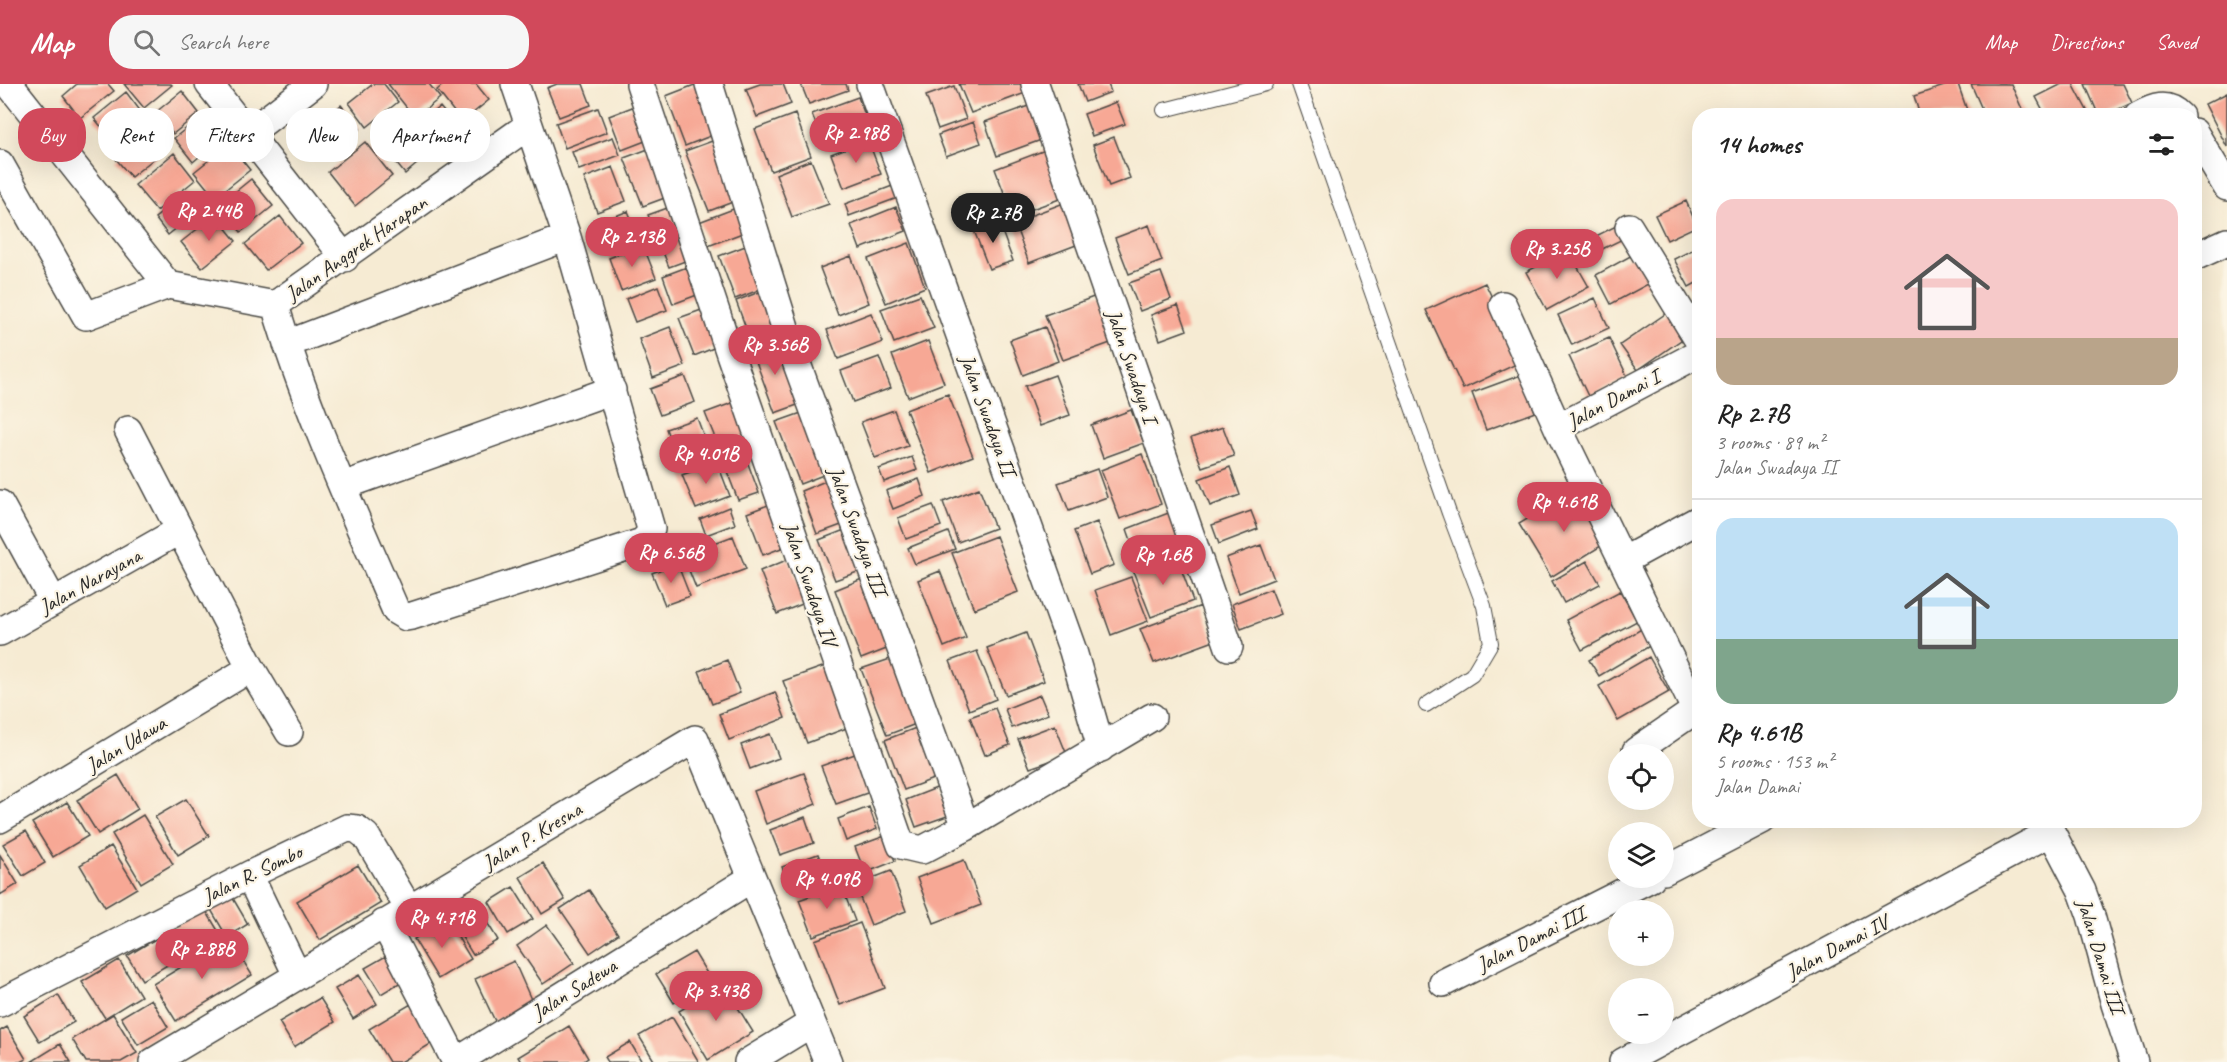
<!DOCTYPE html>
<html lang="en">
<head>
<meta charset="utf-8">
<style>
  :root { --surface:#fff; --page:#f6f6f6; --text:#222; --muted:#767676; --line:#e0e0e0; --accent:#d1495b }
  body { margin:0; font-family:Caveat,sans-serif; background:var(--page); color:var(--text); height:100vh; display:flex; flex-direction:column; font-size:22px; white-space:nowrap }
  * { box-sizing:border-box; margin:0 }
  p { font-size:20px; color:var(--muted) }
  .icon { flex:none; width:33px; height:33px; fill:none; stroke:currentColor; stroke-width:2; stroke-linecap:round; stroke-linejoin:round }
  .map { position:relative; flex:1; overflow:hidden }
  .details { position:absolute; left:1692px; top:24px; width:510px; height:720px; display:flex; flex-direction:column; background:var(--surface); border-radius:24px; box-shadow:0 6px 24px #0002 }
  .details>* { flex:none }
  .banner { position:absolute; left:18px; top:24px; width:570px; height:54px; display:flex; gap:12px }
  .fabs { position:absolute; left:1608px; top:660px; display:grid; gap:12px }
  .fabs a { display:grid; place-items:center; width:66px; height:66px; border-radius:50%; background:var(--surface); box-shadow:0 6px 24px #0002; font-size:30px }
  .price { position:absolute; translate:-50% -51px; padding:0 14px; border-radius:21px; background:var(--accent); color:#fff; font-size:20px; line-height:39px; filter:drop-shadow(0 2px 3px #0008) }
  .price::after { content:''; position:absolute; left:50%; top:36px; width:18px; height:14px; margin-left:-9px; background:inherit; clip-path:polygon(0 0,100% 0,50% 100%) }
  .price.selected { background:#222; color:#fff }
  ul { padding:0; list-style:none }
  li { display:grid; align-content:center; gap:12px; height:318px; padding:0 24px }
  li+li { border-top:2px solid var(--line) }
  li span { display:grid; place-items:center; height:186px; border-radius:18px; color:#555 }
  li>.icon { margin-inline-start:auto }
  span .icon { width:108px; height:108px; fill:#fffc; stroke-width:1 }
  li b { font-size:26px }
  h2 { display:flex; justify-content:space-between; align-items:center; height:72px; padding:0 24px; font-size:26px }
  .tag { padding:0 21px; border-radius:24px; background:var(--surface); box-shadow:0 6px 24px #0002; font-size:21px; line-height:54px }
  .tag.selected { background:var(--accent); color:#fff }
  header { display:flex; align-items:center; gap:36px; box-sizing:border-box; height:84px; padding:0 30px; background:var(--accent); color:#fff }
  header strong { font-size:28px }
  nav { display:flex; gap:33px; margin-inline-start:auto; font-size:21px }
  .search { width:420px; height:54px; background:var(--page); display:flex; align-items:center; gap:15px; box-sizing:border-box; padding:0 21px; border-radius:24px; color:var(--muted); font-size:22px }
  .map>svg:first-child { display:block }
  .building { fill:#f7a895 }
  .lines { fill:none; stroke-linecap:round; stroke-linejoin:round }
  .service-casing { stroke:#494844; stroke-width:16 }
  .minor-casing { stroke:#494844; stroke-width:30 }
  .service { stroke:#fff; stroke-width:14 }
  .minor { stroke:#fff; stroke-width:27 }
  .labels { text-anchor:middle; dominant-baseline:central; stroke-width:4.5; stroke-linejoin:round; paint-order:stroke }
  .street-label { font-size:21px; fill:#2b2b2b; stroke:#fcf5e5 }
</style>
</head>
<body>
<header>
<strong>Map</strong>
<div class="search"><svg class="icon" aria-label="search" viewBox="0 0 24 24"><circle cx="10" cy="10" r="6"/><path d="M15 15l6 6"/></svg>Search here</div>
<nav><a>Map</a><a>Directions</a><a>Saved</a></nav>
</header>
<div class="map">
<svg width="2227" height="978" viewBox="0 0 2227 978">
  <rect width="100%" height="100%" fill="#fcf5e5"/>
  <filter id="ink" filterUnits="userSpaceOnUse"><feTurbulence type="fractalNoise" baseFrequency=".0167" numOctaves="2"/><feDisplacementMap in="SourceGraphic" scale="12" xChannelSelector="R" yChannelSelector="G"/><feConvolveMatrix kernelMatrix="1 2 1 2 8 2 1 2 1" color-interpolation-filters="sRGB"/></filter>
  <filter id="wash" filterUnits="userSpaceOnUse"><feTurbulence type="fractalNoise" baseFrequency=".008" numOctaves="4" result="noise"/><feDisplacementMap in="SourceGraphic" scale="24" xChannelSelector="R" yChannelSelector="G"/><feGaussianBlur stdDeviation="1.35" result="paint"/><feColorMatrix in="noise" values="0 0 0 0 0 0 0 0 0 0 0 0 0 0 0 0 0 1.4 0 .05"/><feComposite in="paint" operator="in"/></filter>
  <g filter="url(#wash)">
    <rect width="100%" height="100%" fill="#f6ebd3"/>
    <g id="blocks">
      <path class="building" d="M77,0H108L114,7L80,34L63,12Z
        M124,0H171L172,1L144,24Z
        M373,0H384L398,18L367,43L349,19Z
        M388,0H429L440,14L415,34Z
        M444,0H476L489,16L462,38L437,6Z
        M557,0H583L591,21L559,33L547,4Z
        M697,0L718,49L685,62L666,12Z
        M760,0H783L791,20L757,33L746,5Z
        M801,0H846L848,6L809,20Z
        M959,0H1025L1028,8L971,29Z
        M1078,0H1108L1111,8L1085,18Z
        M1950,0H1958L1969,32H1920L1914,12Z
        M1971,0H2011L2025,32H1985Z
        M2062,0H2073L2090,32H2046L2036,13Z
        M2085,0H2123L2132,19L2104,32H2099Z
        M954,2L966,35L938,45L926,12Z
        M182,7L199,29L173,50L156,28Z
        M126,8L145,33L114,58L94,34Z
        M2227,9V63L2205,20Z
        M858,13L871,47L825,64L812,30Z
        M1116,18L1125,40L1092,52L1084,30Z
        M640,20L653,54L622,66L609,32Z
        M341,21L360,45L322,76L303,52Z
        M1031,21L1044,55L997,72L985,38Z
        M440,23L458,45L433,65L416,43Z
        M598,24L607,48L565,64L556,39Z
        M795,30L811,72L771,87L755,45Z
        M202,32L221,54L193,78L174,54Z
        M973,38L981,59L946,72L938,51Z
        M394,40L423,75L405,90L376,54Z
        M151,47L166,65L131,93L116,75Z
        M613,53L620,71L579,86L572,68Z
        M1114,53L1130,94L1109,102L1093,61Z
        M715,56L738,116L709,127L685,67Z
        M868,56L881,90L844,104L831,70Z
        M365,58L392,92L355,122L328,88Z
        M229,60L250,86L215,114L194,88Z
        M651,64L670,112L643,122L624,74Z
        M1048,65L1065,113L1013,132L995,85Z
        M174,69L195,96L157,127L135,101Z
        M811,76L829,120L792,133L776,90Z
        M613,83L626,117L597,128L584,94Z
        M251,95L273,122L241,148L219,121Z
        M895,101L900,113L849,132L845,120Z
        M188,108L202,124L168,151L155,134Z
        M1069,117L1084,158L1029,179L1014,138Z
        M1686,117L1697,142L1667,156L1655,131Z
        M673,122L693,174L669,183L648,131Z
        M896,123L906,147L860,165L851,141Z
        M736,124L745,148L708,162L699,138Z
        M628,127L639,154L608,167L598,139Z
        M215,131L236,157L202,184L181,158Z
        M280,132L301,159L266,186L245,160Z
        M997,134L1013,177L989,185L973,144Z
        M1622,139L1629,152L1588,172L1582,159Z
        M1149,141L1162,177L1129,190L1115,154Z
        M909,159L925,203L886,219L868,175Z
        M643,161L656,194L621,207L609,174Z
        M748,161L764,204L735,215L719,172Z
        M1700,162V197L1689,203L1674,175Z
        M1568,166L1589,203L1547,226L1526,188Z
        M1634,170L1650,199L1611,220L1596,191Z
        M851,172L869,219L838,231L820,184Z
        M687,183L697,211L673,220L663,192Z
        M1161,188L1171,215L1140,227L1129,199Z
        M1485,199L1523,277L1463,305L1426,226Z
        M658,202L667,226L635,238L626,215Z
        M762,207L777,245L750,255L736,217Z
        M920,211L934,244L894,259L881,225Z
        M1099,211L1116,257L1063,276L1045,231Z
        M1595,214L1609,244L1572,261L1558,231Z
        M1178,221L1187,246L1160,256L1151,231Z
        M707,224L721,261L694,272L679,234Z
        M1674,224L1691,249L1638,286L1620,261Z
        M871,229L883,258L838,275L827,246Z
        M670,243L685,282L653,294L639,255Z
        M1045,243L1058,277L1023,291L1010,256Z
        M1609,254L1628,294L1588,312L1569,272Z
        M775,255L800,320L775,329L751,264Z
        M928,257L944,299L908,313L892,271Z
        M879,273L891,304L853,318L841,287Z
        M1055,291L1070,331L1040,342L1025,302Z
        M1521,291L1535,328L1486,346L1472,309Z
        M685,292L695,318L660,331L650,305Z
        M948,310L973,372L931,389L906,326Z
        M743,315L759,357L722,371L705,329Z
        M894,326L908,362L875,374L861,338Z
        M1131,326L1144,359L1103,374L1091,341Z
        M807,327L831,388L800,400L776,338Z
        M697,334L709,366L678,377L666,345Z
        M1223,343L1234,372L1202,383L1191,354Z
        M744,369L759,409L738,416L723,377Z
        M1142,370L1161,420L1120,435L1101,386Z
        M912,373L917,386L884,398L879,385Z
        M717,378L730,412L696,425L682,391Z
        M1230,383L1240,411L1210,422L1199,395Z
        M1097,385L1107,413L1069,427L1058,399Z
        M919,395L925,412L893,425L886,407Z
        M828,396L844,440L817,450L801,407Z
        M979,404L995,444L958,458L943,418Z
        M1577,405L1609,457L1551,493L1519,440Z
        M776,418L792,460L763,471L747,429Z
        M933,421L941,442L906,455L898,434Z
        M729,423L735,440L706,451L700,435Z
        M1251,427L1258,445L1219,460L1212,441Z
        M1171,428L1182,460L1138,476L1127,445Z
        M1097,438L1114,481L1090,490L1074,447Z
        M847,445L863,486L835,496L819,456Z
        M948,448L955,465L915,480L908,464Z
        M733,452L746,485L696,504L683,471Z
        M996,452L1018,508L974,525L952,469Z
        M1261,461L1274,495L1239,509L1226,474Z
        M1176,471L1193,517L1151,533L1133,487Z
        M789,475L805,519L777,530L760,487Z
        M1587,477L1600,500L1564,519L1552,497Z
        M677,479L690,512L665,521L652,489Z
        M940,487L966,554L944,563L918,496Z
        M1131,493L1148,537L1111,551L1095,506Z
        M862,495L889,564L861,575L835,506Z
        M1271,505L1281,530L1241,545L1232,520Z
        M1620,507L1637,537L1582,566L1566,536Z
        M1201,522L1214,557L1154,579L1140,545Z
        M1643,544L1653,560L1599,592L1589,576Z
        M1026,549L1044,597L1006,611L987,564Z
        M977,567L996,615L969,626L950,577Z
        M896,573L921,638L887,651L861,585Z
        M1649,573L1669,608L1618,637L1599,602Z
        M727,576L740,609L712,620L699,587Z
        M828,581L852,642L807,659L783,597Z
        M775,608L785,634L729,656L719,630Z
        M1040,611L1048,630L1012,644L1005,625Z
        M995,624L1010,661L985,671L970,633Z
        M1055,641L1067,671L1030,684L1018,655Z
        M921,642L941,692L904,706L885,656Z
        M770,650L779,674L750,685L741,661Z
        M855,670L870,708L836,720L821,682Z
        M804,689L816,720L766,740L754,707Z
        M118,691L138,725L98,750L77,716Z
        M939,703L950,731L916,743L906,716Z
        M186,715L209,752L178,771L155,733Z
        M67,718L88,752L53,773L32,739Z
        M869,723L877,745L846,757L838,735Z
        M143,731L173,780L141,799L112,750Z
        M805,733L814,759L780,771L770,746Z
        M26,747L45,779L23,792L3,760Z
        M885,752L895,777L865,789L855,763Z
        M111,762L137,804L105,823L80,781Z
        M818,770L827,792L791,805L782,783Z
        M0,771L18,800L0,811Z
        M964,776L981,821L934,839L917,794Z
        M543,779L565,816L542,830L520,793Z
        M358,781L381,819L320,856L297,817Z
        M891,787L906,827L871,841L855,801Z
        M841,801L855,837L813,852L799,816Z
        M513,803L533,835L508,850L489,818Z
        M589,806L618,850L590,869L560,825Z
        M231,811L248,840L227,853L210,824Z
        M477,822L498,856L473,871L452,837Z
        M205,825L220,850L142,896L127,872Z
        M447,835L471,875L438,895L414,855Z
        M860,839L885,904L840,921L815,856Z
        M547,841L574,879L543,900L517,862Z
        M229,854L252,891L176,937L153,900Z
        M694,868L711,896L674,919L656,890Z
        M386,872L401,898L381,910L365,884Z
        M119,876L141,912L105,934L82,898Z
        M514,877L533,920L495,937L475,895Z
        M359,891L377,920L353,935L335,905Z
        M724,901L753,948L708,976L679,927Z
        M58,911L74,938L40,958L24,932Z
        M320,914L335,938L294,963L279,938Z
        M151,915L168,943L138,961L121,933Z
        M411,920L434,958L401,978H389L369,945Z
        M113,930L137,969L121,978H86L72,955Z
        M672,933L699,978H655L639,952Z
        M569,942L588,974L582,978H521L518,973Z
        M7,943L26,975L20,978H0V947Z
        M630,958L642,978H608L605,973Z
        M60,960L71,978H31Z"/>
    </g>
  </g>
  <g filter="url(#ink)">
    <use href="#blocks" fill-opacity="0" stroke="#494844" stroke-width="1.5"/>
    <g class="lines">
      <defs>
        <path id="service" d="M1299,0L1449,429L1484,522L1491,559L1472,591L1426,621
          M1164,26L1266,0"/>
        <path id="minor" d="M9,0L168,201L275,221L529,41
          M209,0L345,174
          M640,0L730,270L901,761L922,766L966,743
          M709,0L793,269L966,743L1152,633
          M870,0L1073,567L1101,664
          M1035,0L1229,563
          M2138,32C2154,23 2166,18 2180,32
          M2194,48L2227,103
          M248,50L313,0
          M0,80L86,232L168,201
          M1629,143L1700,259
          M2194,173L2227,158
          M275,221C306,326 353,427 396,527L406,533L412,532L642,458L648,452L651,445L567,153L515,0
          M1503,221L1558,344L1695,625
          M287,260L567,153
          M1558,344L1700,269
          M128,346L251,584L289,648
          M343,402L612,306
          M0,420L53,517
          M1623,477L1700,435
          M0,548L180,446
          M1636,667L1700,623
          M0,735L251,584
          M2045,736L2082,807L2091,832L2115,920L2134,978
          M1664,787L1762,736
          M249,791L297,891
          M384,839L456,978
          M1443,899L1651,794
          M0,919L249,791L347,744L357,745L366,752L409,825
          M153,978L695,655L828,978
          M456,978L752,794
          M748,978L812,939
          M1623,978L2051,748"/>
      </defs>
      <use href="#service" class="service-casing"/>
      <use href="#minor" class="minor-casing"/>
      <use href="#service" class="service"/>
      <use href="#minor" class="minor"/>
    </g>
  </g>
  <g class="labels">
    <g class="street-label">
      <text transform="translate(356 164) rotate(-35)">Jalan Anggrek Harapan</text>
      <text transform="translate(1132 282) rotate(71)">Jalan Swadaya I</text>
      <text transform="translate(1613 315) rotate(-28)">Jalan Damai I</text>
      <text transform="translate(988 331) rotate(70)">Jalan Swadaya II</text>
      <text transform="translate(858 447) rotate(70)">Jalan Swadaya III</text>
      <text transform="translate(90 497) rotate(-29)">Jalan Narayana</text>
      <text transform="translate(810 500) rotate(71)">Jalan Swadaya IV</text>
      <text transform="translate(126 660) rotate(-31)">Jalan Udawa</text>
      <text transform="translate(532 752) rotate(-31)">Jalan P. Kresna</text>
      <text transform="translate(252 790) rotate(-26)">Jalan R. Sombo</text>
      <text transform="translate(1531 855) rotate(-27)">Jalan Damai III</text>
      <text transform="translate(1837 863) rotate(-28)">Jalan Damai IV</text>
      <text transform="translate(2101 872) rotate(73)">Jalan Damai III</text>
      <text transform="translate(574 905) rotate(-32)">Jalan Sadewa</text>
    </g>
  </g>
</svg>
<div class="fabs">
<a><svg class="icon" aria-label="locate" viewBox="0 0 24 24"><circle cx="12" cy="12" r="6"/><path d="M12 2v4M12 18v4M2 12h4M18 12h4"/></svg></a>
<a><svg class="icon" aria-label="layers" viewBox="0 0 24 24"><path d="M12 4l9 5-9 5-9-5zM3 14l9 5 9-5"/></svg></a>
<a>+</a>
<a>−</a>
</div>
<b class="price" style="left:856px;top:80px">Rp 2.98B</b>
<b class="price" style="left:209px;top:158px">Rp 2.44B</b>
<b class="price selected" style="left:993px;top:160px">Rp 2.7B</b>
<b class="price" style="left:632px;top:184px">Rp 2.13B</b>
<b class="price" style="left:1557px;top:196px">Rp 3.25B</b>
<b class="price" style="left:775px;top:292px">Rp 3.56B</b>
<b class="price" style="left:706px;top:401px">Rp 4.01B</b>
<b class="price" style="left:1564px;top:449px">Rp 4.61B</b>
<b class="price" style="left:671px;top:500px">Rp 6.56B</b>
<b class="price" style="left:1163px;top:502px">Rp 1.6B</b>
<b class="price" style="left:827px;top:826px">Rp 4.09B</b>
<b class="price" style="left:442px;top:865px">Rp 4.71B</b>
<b class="price" style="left:202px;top:896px">Rp 2.88B</b>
<b class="price" style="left:716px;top:938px">Rp 3.43B</b>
<div class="banner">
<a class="tag selected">Buy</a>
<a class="tag">Rent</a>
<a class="tag">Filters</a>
<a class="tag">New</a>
<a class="tag">Apartment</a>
</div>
<section class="details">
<h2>14 homes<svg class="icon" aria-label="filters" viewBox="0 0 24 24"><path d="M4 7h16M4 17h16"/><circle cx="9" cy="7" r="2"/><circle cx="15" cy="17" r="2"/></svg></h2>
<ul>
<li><span style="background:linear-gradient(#f6c9c9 75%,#b9a48a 0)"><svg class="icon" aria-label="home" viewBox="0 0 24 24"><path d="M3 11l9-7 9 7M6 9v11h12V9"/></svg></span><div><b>Rp 2.7B</b><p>3 rooms · 89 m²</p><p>Jalan Swadaya II</p></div></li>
<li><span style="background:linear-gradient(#bfe0f5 65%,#7fa58c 0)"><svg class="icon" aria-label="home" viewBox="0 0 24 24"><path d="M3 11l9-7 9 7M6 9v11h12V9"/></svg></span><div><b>Rp 4.61B</b><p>5 rooms · 153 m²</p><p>Jalan Damai</p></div></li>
</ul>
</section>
</div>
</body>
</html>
